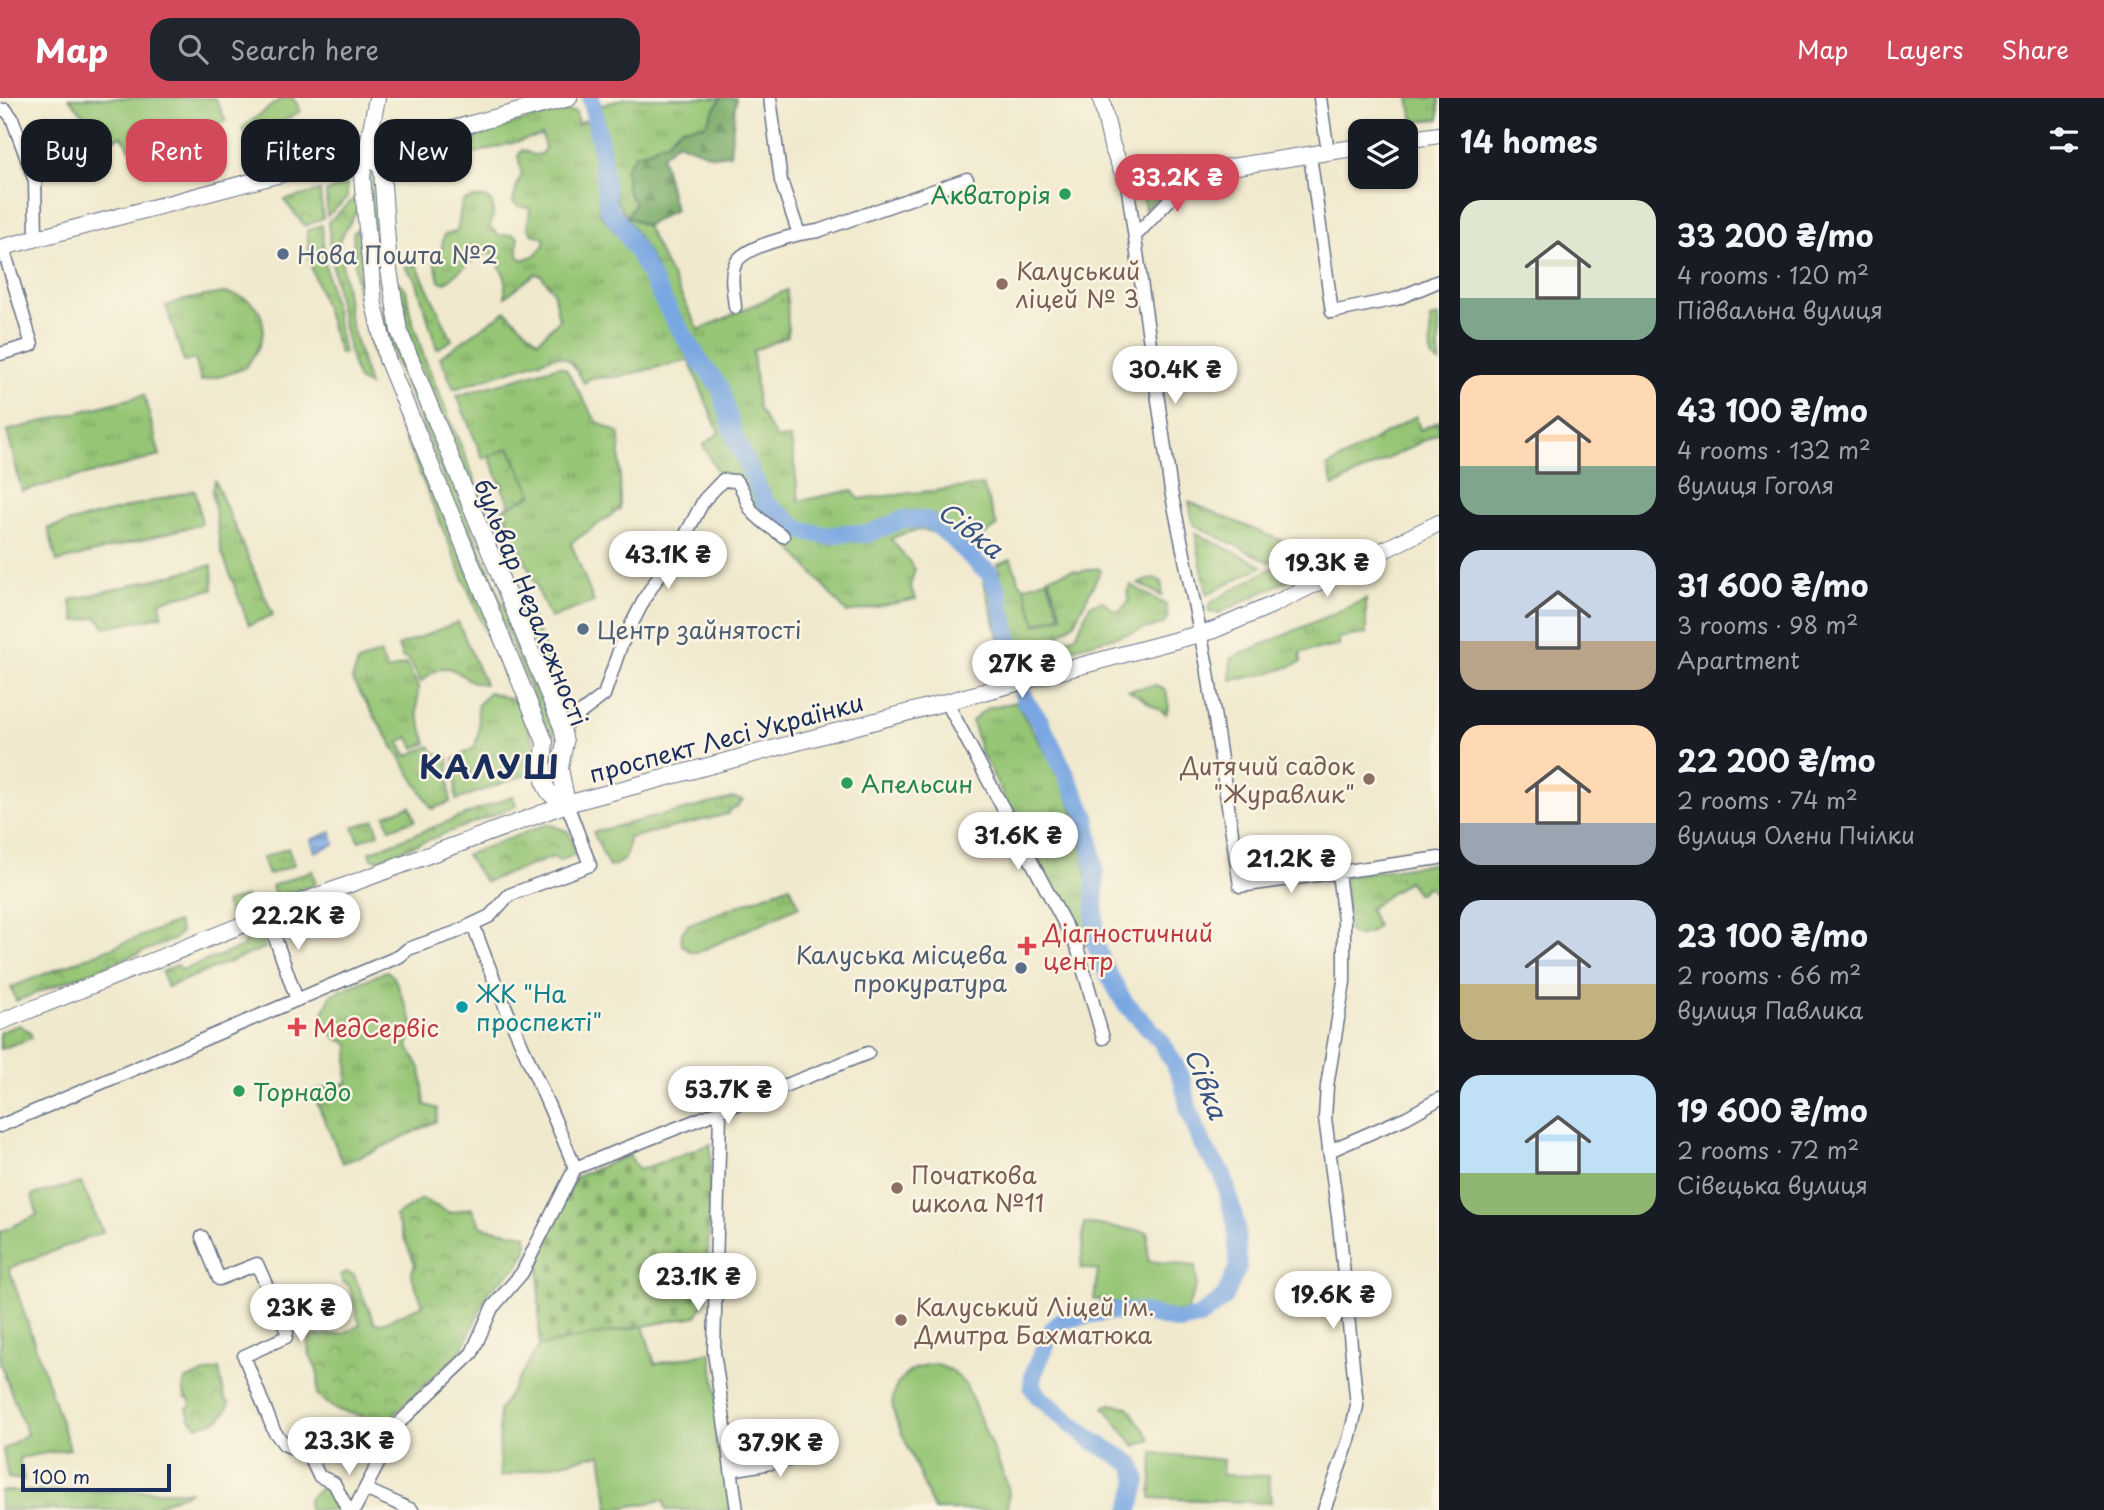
<!DOCTYPE html>
<html lang="en">
<head>
<meta charset="utf-8">
<style>
  :root { --surface:#171b24; --page:#20242c; --text:#f1f3f6; --muted:#9ea1a6; --accent:#d1495b }
  body { margin:0; font-family:"Playpen Sans",sans-serif; background:var(--page); color:var(--text); height:100vh; display:flex; flex-direction:column; font-size:26px; white-space:nowrap }
  * { box-sizing:border-box; margin:0 }
  p { font-size:23px; color:var(--muted) }
  .icon { flex:none; width:38px; height:38px; fill:none; stroke:currentColor; stroke-width:2; stroke-linecap:round; stroke-linejoin:round }
  .map { position:relative; flex:1; overflow:hidden }
  .panel { display:flex; flex-direction:column; background:var(--surface); width:665px }
  .panel>* { flex:none }
  .guide { position:absolute; left:21px; top:21px; width:665px; height:63px; display:flex; gap:14px }
  .controls { position:absolute; left:1348px; top:21px; display:grid; gap:14px }
  .controls a { display:grid; place-items:center; width:70px; height:70px; border-radius:14px; background:var(--surface); box-shadow:0 2px 5px #0004; font-size:35px }
  .scale { position:absolute; left:21px; bottom:18px; width:150px; box-sizing:border-box; padding-left:7px; border:4px solid #1b2f5e; border-top:0; font-size:19px; line-height:24px; white-space:nowrap; color:#1b2f5e; -webkit-text-stroke:5px #fcf5e5; paint-order:stroke }
  .price { position:absolute; translate:-50% -60px; padding:0 16px; border-radius:24px; background:#fff; color:#222; font-size:23px; line-height:46px; filter:drop-shadow(0 2px 4px #0008) }
  .price::after { content:''; position:absolute; left:50%; top:42px; width:21px; height:16px; margin-left:-10px; background:inherit; clip-path:polygon(0 0,100% 0,50% 100%) }
  .price.on { background:var(--accent); color:#fff }
  ul { padding:0; list-style:none }
  li { display:flex; align-items:center; gap:21px; height:175px; padding:0 21px }
  li span { display:grid; place-items:center; flex:none; width:196px; height:140px; border-radius:21px; color:#555 }
  li>.icon { margin-inline-start:auto }
  span .icon { width:84px; height:84px; fill:#fffc; stroke-width:1 }
  li b { font-size:30px }
  h2 { display:flex; justify-content:space-between; align-items:center; height:84px; padding:0 21px; font-size:30px }
  .tag { padding:0 24px; border-radius:21px; background:var(--surface); box-shadow:0 2px 5px #0004; font-size:24px; line-height:63px }
  .tag.on { background:var(--accent); color:#fff }
  header { display:flex; align-items:center; gap:42px; box-sizing:border-box; height:98px; padding:0 35px; background:var(--accent); color:#fff }
  header strong { font-size:33px }
  nav { display:flex; gap:38px; margin-inline-start:auto; font-size:24px }
  .search { width:490px; height:63px; background:var(--page); display:flex; align-items:center; gap:18px; box-sizing:border-box; padding:0 24px; border-radius:21px; color:var(--muted); font-size:26px }
  main { display:flex; flex:1; min-height:0 }
  .map>svg:first-child { display:block }
  .grass { fill:url(#grass-tufts); stroke:#587a69; stroke-width:2 }
  .forest { fill:url(#forest-firs); stroke:#4a6c62; stroke-width:2 }
  .cemetery { fill:url(#cemetery-stones); stroke:#587a69; stroke-width:2 }
  .park { fill:url(#park-crowns); stroke:#587a69; stroke-width:2 }
  .garden { fill:#95c574; stroke:#587a69; stroke-width:2 }
  .water { fill:url(#water-rules); stroke:#4a6ba0; stroke-width:2 }
  .lines { fill:none; stroke-linecap:round; stroke-linejoin:round }
  .river { stroke:#79a7e2; stroke-width:18 }
  .street-casing { stroke:#667085; stroke-width:15 }
  .secondary-casing { stroke:#667085; stroke-width:18 }
  .street { stroke:#fff; stroke-width:12 }
  .secondary { stroke:#fff; stroke-width:16 }
  .leisure-dot { fill:#2e9e5b; stroke:#fcf5e5; stroke-width:2.5 }
  .service-dot { fill:#5c6f8a; stroke:#fcf5e5; stroke-width:2.5 }
  .education-dot { fill:#8d6e63; stroke:#fcf5e5; stroke-width:2.5 }
  .health-dot { fill:#e0444e; stroke:#fcf5e5; stroke-width:2.5 }
  .culture-dot { fill:#0f9aa8; stroke:#fcf5e5; stroke-width:2.5 }
  .labels { text-anchor:middle; dominant-baseline:central; stroke-width:5; stroke-linejoin:round; paint-order:stroke }
  .leisure-label { font-size:24px; fill:#27864d; stroke:#fcf5e5; text-anchor:start }
  .service-label { font-size:24px; fill:#4e5e75; stroke:#fcf5e5; text-anchor:start }
  .education-label { font-size:24px; fill:#785e54; stroke:#fcf5e5; text-anchor:start }
  .street-label { font-size:24px; fill:#1b2f5e; stroke:#fcf5e5 }
  .health-label { font-size:24px; fill:#be3a42; stroke:#fcf5e5; text-anchor:start }
  .culture-label { font-size:24px; fill:#0d838f; stroke:#fcf5e5; text-anchor:start }
  .water-label { font-size:26px; font-style:italic; fill:#375386; stroke:#fcf5e5 }
  .district-label { font-size:32px; font-weight:bold; letter-spacing:2px; fill:#1b2f5e; stroke:#fcf5e5 }
</style>
</head>
<body>
<header>
<strong>Map</strong>
<div class="search"><svg class="icon" aria-label="search" viewBox="0 0 24 24"><circle cx="10" cy="10" r="6"/><path d="M15 15l6 6"/></svg>Search here</div>
<nav><a>Map</a><a>Layers</a><a>Share</a></nav>
</header>
<main>
<div class="map">
<svg width="1439" height="1412" viewBox="0 0 1439 1412">
  <defs>
    <pattern id="grass-tufts" width="24" height="20" patternUnits="userSpaceOnUse" patternTransform="scale(1.75)"><rect width="24" height="20" fill="#95c574"/><path d="M3 7l-1-3M5 7V3M7 7l1-3M15 17l-1-3M17 17v-4M19 17l1-3" fill="none" stroke="#79a062"/></pattern>
    <pattern id="forest-firs" width="22" height="20" patternUnits="userSpaceOnUse" patternTransform="scale(1.75)"><rect width="22" height="20" fill="#78aa66"/><path d="M5 1l3.5 6h-7zM16 11l3.5 6h-7z" fill="#628b57"/></pattern>
    <pattern id="cemetery-stones" width="16" height="16" patternUnits="userSpaceOnUse" patternTransform="scale(1.75)"><rect width="16" height="16" fill="#95c574"/><path d="M2 7V4a2 2 0 0 1 4 0v3zM10 15v-3a2 2 0 0 1 4 0v3z" fill="#79a062"/></pattern>
    <pattern id="park-crowns" width="20" height="18" patternUnits="userSpaceOnUse" patternTransform="scale(1.75)"><rect width="20" height="18" fill="#95c574"/><path d="M2 6a3 3 0 1 1 6 0M12 15a3 3 0 1 1 6 0" fill="none" stroke="#79a062"/></pattern>
    <pattern id="water-rules" width="6" height="5" patternUnits="userSpaceOnUse" patternTransform="scale(1.75)"><rect width="6" height="5" fill="#79a7e2"/><path d="M0 2.5h6" fill="none" stroke="#6288ba"/></pattern>
  </defs>
  <rect width="100%" height="100%" fill="#fcf5e5"/>
  <filter id="ink" filterUnits="userSpaceOnUse"><feTurbulence type="fractalNoise" baseFrequency=".0143" numOctaves="2"/><feDisplacementMap in="SourceGraphic" scale="14" xChannelSelector="R" yChannelSelector="G"/><feConvolveMatrix kernelMatrix="1 2 1 2 8 2 1 2 1" color-interpolation-filters="sRGB"/></filter>
  <filter id="wash" filterUnits="userSpaceOnUse"><feTurbulence type="fractalNoise" baseFrequency=".00686" numOctaves="4" result="noise"/><feDisplacementMap in="SourceGraphic" scale="28" xChannelSelector="R" yChannelSelector="G"/><feGaussianBlur stdDeviation="1.57" result="paint"/><feColorMatrix in="noise" values="0 0 0 0 0 0 0 0 0 0 0 0 0 0 0 0 0 1.4 0 .05"/><feComposite in="paint" operator="in"/></filter>
  <g filter="url(#wash)">
    <rect width="100%" height="100%" fill="#f0e9cd"/>
    <path class="grass" d="M626,0H723L705,27L681,30L667,44L660,45L649,53L636,56L625,70L635,105L627,118L646,128L699,232L787,192L788,238L753,253L758,310L776,340H791L799,403L852,392L859,401L983,387L997,428L983,438L982,447L964,459C937,434 927,423 891,441L915,471L910,488L916,501L847,515L734,384L726,390L703,347L719,335L689,262L616,279L590,280L584,285C576,272 572,259 556,258L454,291L440,259L506,213L538,243L559,222L553,193L541,177L535,176L505,199V179L493,156H480L445,185L439,183L434,161L441,154L444,137L457,133L462,104C471,99 492,95 493,110C494,115 491,123 490,129L499,138L512,136L518,139V158L523,162L535,157L544,147V140L532,136L528,130L530,110L518,108L513,104L518,83L522,78L518,58L522,52L534,57L541,56L545,50L542,37L395,77L391,59L561,13L576,14L578,26L584,22L593,30L600,116L625,145L689,261L695,242L679,218L648,155L616,102L599,8Z
      M1409,0H1439V21L1415,23L1412,17Z
      M376,76L384,175L377,177L368,78Z
      M1169,88L1145,112L1142,92Z
      M358,130L363,180L356,182L353,135Z
      M416,166L452,242L437,251L416,182L405,169Z
      M363,182L368,214L363,216L356,185Z
      M397,183L406,192L410,215L424,259L551,565L547,578L410,244Z
      M223,195C260,197 274,226 254,257C251,261 248,267 244,270C232,277 214,279 201,283L195,261L184,264L166,208L183,202Z
      M388,212L392,232L403,265L554,630V638H551L548,634L395,261L382,213Z
      M368,217L381,264L377,270L363,218Z
      M1439,218V265L1431,259L1430,221Z
      M559,268L566,271L596,323L620,336V411L571,445L594,504L550,520L503,411L532,397L509,351L483,361L457,298Z
      M144,297L160,358L22,393L7,333Z
      M395,316L403,319L516,589L507,585Z
      M1416,318L1420,332L1439,323V335L1334,388L1327,369Z
      M215,383L273,517L249,527L221,452L212,392Z
      M195,392L202,426L57,464L48,430Z
      M1189,404L1306,453L1269,464L1193,426Z
      M1195,435L1263,468L1207,496Z
      M1319,456L1324,459V465L1219,515L1209,514L1208,509L1213,503L1272,470Z
      M1011,461L1018,481L1024,489L1036,527L1062,518L1048,479L1073,472L1079,474L1097,470L1101,472L1074,525L1059,537L1048,554L1037,561L1000,571L996,555L1001,548L981,474L1000,476L998,466Z
      M212,467L213,491L160,503L162,518L106,530L97,519L76,523L70,502Z
      M1155,480L1162,484V498L1138,485Z
      M1131,487L1166,507L1168,519L1164,526L1055,555L1061,543L1076,538L1090,507L1103,503L1113,512H1121L1129,503L1127,493Z
      M1366,501V536L1339,540V548L1301,554V564C1278,574 1256,579 1231,582L1230,561Z
      M458,524L485,586C457,587 456,551 421,584L409,562L403,560L398,548Z
      M380,555L387,573L406,566L418,588L417,615L427,645L415,650L408,639L399,645L407,658L430,648L435,655L448,660L450,704L432,711L352,582L358,564Z
      M1155,587L1166,593L1169,609L1166,616L1129,592Z
      M489,594L517,603L535,646L530,675L456,702L454,661L475,649L479,631L477,608Z
      M1016,604C1032,633 1053,663 1066,694C1086,743 1089,792 1090,844L1084,847L1079,843L980,652L972,623L987,610Z
      M733,700L743,702L737,709L729,712L728,716L629,740C626,758 628,764 609,769L593,734Z
      M410,708L415,722L390,731L385,717Z
      M374,722L379,736L359,743L353,729Z
      M288,750L294,767L268,777L262,760Z
      M1439,765V802L1428,788L1418,796L1408,783L1369,811L1377,828L1371,834L1358,838L1349,834L1344,778Z
      M790,788L799,808L699,854H691L682,847C680,837 682,833 689,826Z
      M387,873L394,879L414,927L408,948L421,972L425,1007L438,1011L436,1023L372,1054L343,1065L312,993L347,985L349,946L335,940L322,917L332,896Z
      M0,1393H191L158,1407L160,1412H0Z"/>
    <path class="forest" d="M721,0H736L730,56L713,58L677,44L662,58L675,112L646,128L627,118L635,105L628,95L625,70L636,56L649,53L660,45L667,44L681,30L705,27Z"/>
    <path class="cemetery" d="M711,1046L707,1200L696,1218L539,1248V1154L576,1079L629,1057L639,1072Z"/>
    <path class="park" d="M347,86V100L327,118L326,94Z
      M320,93L323,120L305,128L284,102Z
      M357,98L358,111L339,143L350,222L369,288L357,281C342,229 332,178 328,124Z
      M322,127L325,166L344,255L340,256L310,165L307,133Z
      M509,350L532,396L510,408L489,358Z
      M513,698L516,708L377,762L371,759L370,754Z
      M547,726L568,733L576,756L559,763L554,759L485,784L466,757Z
      M312,772L316,786L277,801L272,788Z
      M246,798L252,812L230,819L225,805Z
      M177,824L181,834L173,842L16,903L11,889Z
      M260,836L265,850L167,889L162,874L177,867L182,872L243,849L245,842Z
      M19,927L29,933L32,940L0,951V934Z
      M422,1101L450,1115L471,1110L482,1129L526,1137L527,1153L517,1169L489,1192L462,1252L395,1315L384,1335L374,1337L363,1318L336,1312L317,1297C317,1291 319,1284 318,1278C316,1262 302,1255 311,1238L343,1236L360,1227L349,1187L343,1184L340,1177L346,1174L354,1177L375,1225H382L423,1207L411,1177L415,1166L395,1118Z
      M219,1271L225,1301L229,1304C226,1322 213,1325 197,1328L190,1321L187,1310L190,1308V1302L185,1299L183,1289L186,1281Z"/>
    <path class="garden" d="M69,0H215L226,23L145,75L122,38L106,44Z
      M282,0H293L301,13L248,43L242,30Z
      M1047,481L1060,517L1036,526L1024,489Z
      M81,1085L103,1134L9,1170L70,1351L19,1360L24,1382L8,1380L3,1352L27,1336L0,1265V1134L37,1117L32,1097Z
      M1084,1125L1148,1134V1163L1195,1168L1197,1186L1186,1214L1162,1213L1094,1201L1098,1172L1081,1170Z
      M643,1228L655,1266L711,1254L732,1412H666L664,1402L609,1412L601,1356L500,1379L499,1313L539,1248Z
      M936,1266L954,1274L967,1289L1006,1383L1009,1393L1007,1412H934C925,1390 916,1368 907,1347C902,1335 895,1323 893,1311C889,1284 911,1267 936,1266Z
      M1110,1306L1128,1309L1151,1342L1135,1348L1104,1309Z
      M1153,1355L1223,1362L1222,1377L1269,1378L1271,1405L1151,1400Z
      M322,1389L330,1395L337,1412H309L308,1401Z"/>
    <path class="water" d="M331,734L335,746L315,754L311,742Z"/>
    <g class="lines">
      <path class="river" d="M591,0L600,45L608,111L620,126L638,155L670,215L701,265L720,289L735,340L766,406L800,432L828,438L845,435L867,436L904,421L926,422L937,427L954,442L981,469L989,474L998,493L1014,563L1025,603L1040,623L1086,718L1095,774V845L1105,870L1124,904L1161,943L1182,980L1189,1013L1204,1050L1223,1077L1236,1127L1238,1169L1224,1200L1199,1219L1179,1223L1140,1214L1109,1213L1063,1222L1052,1232L1033,1277L1032,1289L1038,1298L1090,1341L1132,1366L1138,1383L1130,1412"/>
    </g>
  </g>
  <g filter="url(#ink)">
    <g class="lines">
      <defs>
        <path id="street" d="M1320,0L1328,54
          M0,12H6L12,20L35,83L36,140
          M1310,57L1332,214L1396,201L1439,183
          M1127,85L1171,393L1207,568L1240,788L1439,760
          M799,136L818,133L967,81
          M1136,137L1195,75
          M735,209C734,196 730,181 734,169C739,150 782,141 799,136L781,83L770,0
          M0,256L32,247L3,149
          M946,603L1077,849L1103,940
          M562,629L604,597L621,547L646,498L686,436L704,402L723,382L736,383C747,395 744,402 752,413C760,423 773,431 783,438
          M267,817L297,902
          M720,1014L714,1254L737,1412
          M0,1028L400,858L408,851L454,835L490,818L509,797L590,767L567,706
          M1329,1053L1407,1019L1439,1001
          M575,1070L868,955
          M202,1139L219,1181L257,1166L287,1234L286,1239L244,1258L274,1333L284,1346L310,1359L319,1378L334,1385L348,1412
          M731,1372L823,1356
          M365,1391L412,1412
          M354,1412L400,1324L472,1255L492,1210L522,1175L575,1070C542,988 502,909 473,826
          M1324,1412L1349,1342L1357,1308L1339,1126L1325,1020L1327,988L1344,884V822L1338,775"/>
        <path id="secondary" d="M377,0L362,78L374,206L387,261L545,644C543,671 536,695 567,706
          M1101,0L1112,48L1127,85L1360,49
          M1405,42L1439,37
          M369,51L382,72L389,172L399,233L562,629L565,644L560,670L567,706
          M0,150L569,0
          M0,924L277,813L567,706L1214,532L1272,507L1439,425"/>
      </defs>
      <use href="#street" class="street-casing"/>
      <use href="#secondary" class="secondary-casing"/>
      <use href="#street" class="street"/>
      <use href="#secondary" class="secondary"/>
    </g>
  </g>
  <g class="leisure-dot">
    <circle cx="1065" cy="96" r="7"/>
    <circle cx="847" cy="685" r="7"/>
    <circle cx="239" cy="993" r="7"/>
  </g>
  <g class="service-dot">
    <circle cx="283" cy="156" r="7"/>
    <circle cx="583" cy="531" r="7"/>
    <circle cx="1021" cy="870" r="7"/>
  </g>
  <g class="education-dot">
    <circle cx="1002" cy="186" r="7"/>
    <circle cx="1369" cy="681" r="7"/>
    <circle cx="897" cy="1090" r="7"/>
    <circle cx="901" cy="1222" r="7"/>
  </g>
  <g class="health-dot">
    <path d="M1023.5 837.5h7v7h7v7h-7v7h-7v-7h-7v-7h7z"/>
    <path d="M293.5 918.5h7v7h7v7h-7v7h-7v-7h-7v-7h7z"/>
  </g>
  <circle class="culture-dot" cx="462" cy="909" r="7"/>
  <g class="labels">
    <g class="leisure-label">
      <text x="1051" y="96" text-anchor="end">Акваторія</text>
      <text x="861" y="685">Апельсин</text>
      <text x="253" y="993">Торнадо</text>
    </g>
    <g class="service-label">
      <text x="297" y="156">Нова Пошта №2</text>
      <text x="597" y="531">Центр зайнятості</text>
      <text x="1007" y="856" text-anchor="end">Калуська місцева<tspan x="1007" dy="28">прокуратура</tspan></text>
    </g>
    <g class="education-label">
      <text x="1016" y="172">Калуський<tspan x="1016" dy="28">ліцей № 3</tspan></text>
      <text x="1355" y="667" text-anchor="end">Дитячий садок<tspan x="1355" dy="28">"Журавлик"</tspan></text>
      <text x="911" y="1076">Початкова<tspan x="911" dy="28">школа №11</tspan></text>
      <text x="915" y="1208">Калуський Ліцей ім.<tspan x="915" dy="28">Дмитра Бахматюка</tspan></text>
    </g>
    <g class="street-label">
      <text transform="translate(532 504) rotate(68)">бульвар Незалежності</text>
      <text transform="translate(726 639) rotate(-15)">проспект Лесі Українки</text>
    </g>
    <g class="health-label">
      <text x="1043" y="834">Діагностичний<tspan x="1043" dy="28">центр</tspan></text>
      <text x="313" y="929">МедСервіс</text>
    </g>
    <g class="culture-label">
      <text x="476" y="895">ЖК "На<tspan x="476" dy="28">проспекті"</tspan></text>
    </g>
    <g class="water-label">
      <text transform="translate(971 431) rotate(38)">Сівка</text>
      <text transform="translate(1207 985) rotate(69)">Сівка</text>
    </g>
    <g class="district-label">
      <text x="490" y="668">КАЛУШ</text>
    </g>
  </g>
</svg>
<div class="controls">
<a><svg class="icon" aria-label="layers" viewBox="0 0 24 24"><path d="M12 4l9 5-9 5-9-5zM3 14l9 5 9-5"/></svg></a>
</div>
<div class="scale">100 m</div>
<b class="price on" style="left:1177px;top:116px">33.2K ₴</b>
<b class="price" style="left:1175px;top:308px">30.4K ₴</b>
<b class="price" style="left:668px;top:493px">43.1K ₴</b>
<b class="price" style="left:1327px;top:501px">19.3K ₴</b>
<b class="price" style="left:1022px;top:602px">27K ₴</b>
<b class="price" style="left:1018px;top:774px">31.6K ₴</b>
<b class="price" style="left:1291px;top:797px">21.2K ₴</b>
<b class="price" style="left:298px;top:854px">22.2K ₴</b>
<b class="price" style="left:728px;top:1028px">53.7K ₴</b>
<b class="price" style="left:698px;top:1215px">23.1K ₴</b>
<b class="price" style="left:1333px;top:1233px">19.6K ₴</b>
<b class="price" style="left:301px;top:1246px">23K ₴</b>
<b class="price" style="left:349px;top:1379px">23.3K ₴</b>
<b class="price" style="left:780px;top:1381px">37.9K ₴</b>
<div class="guide">
<a class="tag">Buy</a>
<a class="tag on">Rent</a>
<a class="tag">Filters</a>
<a class="tag">New</a>
</div>
</div>
<section class="panel">
<h2>14 homes<svg class="icon" aria-label="filters" viewBox="0 0 24 24"><path d="M4 7h16M4 17h16"/><circle cx="9" cy="7" r="2"/><circle cx="15" cy="17" r="2"/></svg></h2>
<ul>
<li><span style="background:linear-gradient(#dfe7d0 70%,#7fa58c 0)"><svg class="icon" aria-label="home" viewBox="0 0 24 24"><path d="M3 11l9-7 9 7M6 9v11h12V9"/></svg></span><div><b>33 200 ₴/mo</b><p>4 rooms · 120 m²</p><p>Підвальна вулиця</p></div></li>
<li><span style="background:linear-gradient(#ffd9b3 65%,#7fa58c 0)"><svg class="icon" aria-label="home" viewBox="0 0 24 24"><path d="M3 11l9-7 9 7M6 9v11h12V9"/></svg></span><div><b>43 100 ₴/mo</b><p>4 rooms · 132 m²</p><p>вулиця Гоголя</p></div></li>
<li><span style="background:linear-gradient(#c9d6e8 65%,#b9a48a 0)"><svg class="icon" aria-label="home" viewBox="0 0 24 24"><path d="M3 11l9-7 9 7M6 9v11h12V9"/></svg></span><div><b>31 600 ₴/mo</b><p>3 rooms · 98 m²</p><p>Apartment</p></div></li>
<li><span style="background:linear-gradient(#ffd9b3 70%,#9aa5b1 0)"><svg class="icon" aria-label="home" viewBox="0 0 24 24"><path d="M3 11l9-7 9 7M6 9v11h12V9"/></svg></span><div><b>22 200 ₴/mo</b><p>2 rooms · 74 m²</p><p>вулиця Олени Пчілки</p></div></li>
<li><span style="background:linear-gradient(#c9d6e8 60%,#c2b280 0)"><svg class="icon" aria-label="home" viewBox="0 0 24 24"><path d="M3 11l9-7 9 7M6 9v11h12V9"/></svg></span><div><b>23 100 ₴/mo</b><p>2 rooms · 66 m²</p><p>вулиця Павлика</p></div></li>
<li><span style="background:linear-gradient(#bfe0f5 70%,#8fb573 0)"><svg class="icon" aria-label="home" viewBox="0 0 24 24"><path d="M3 11l9-7 9 7M6 9v11h12V9"/></svg></span><div><b>19 600 ₴/mo</b><p>2 rooms · 72 m²</p><p>Сівецька вулиця</p></div></li>
</ul>
</section>
</main>
</body>
</html>
